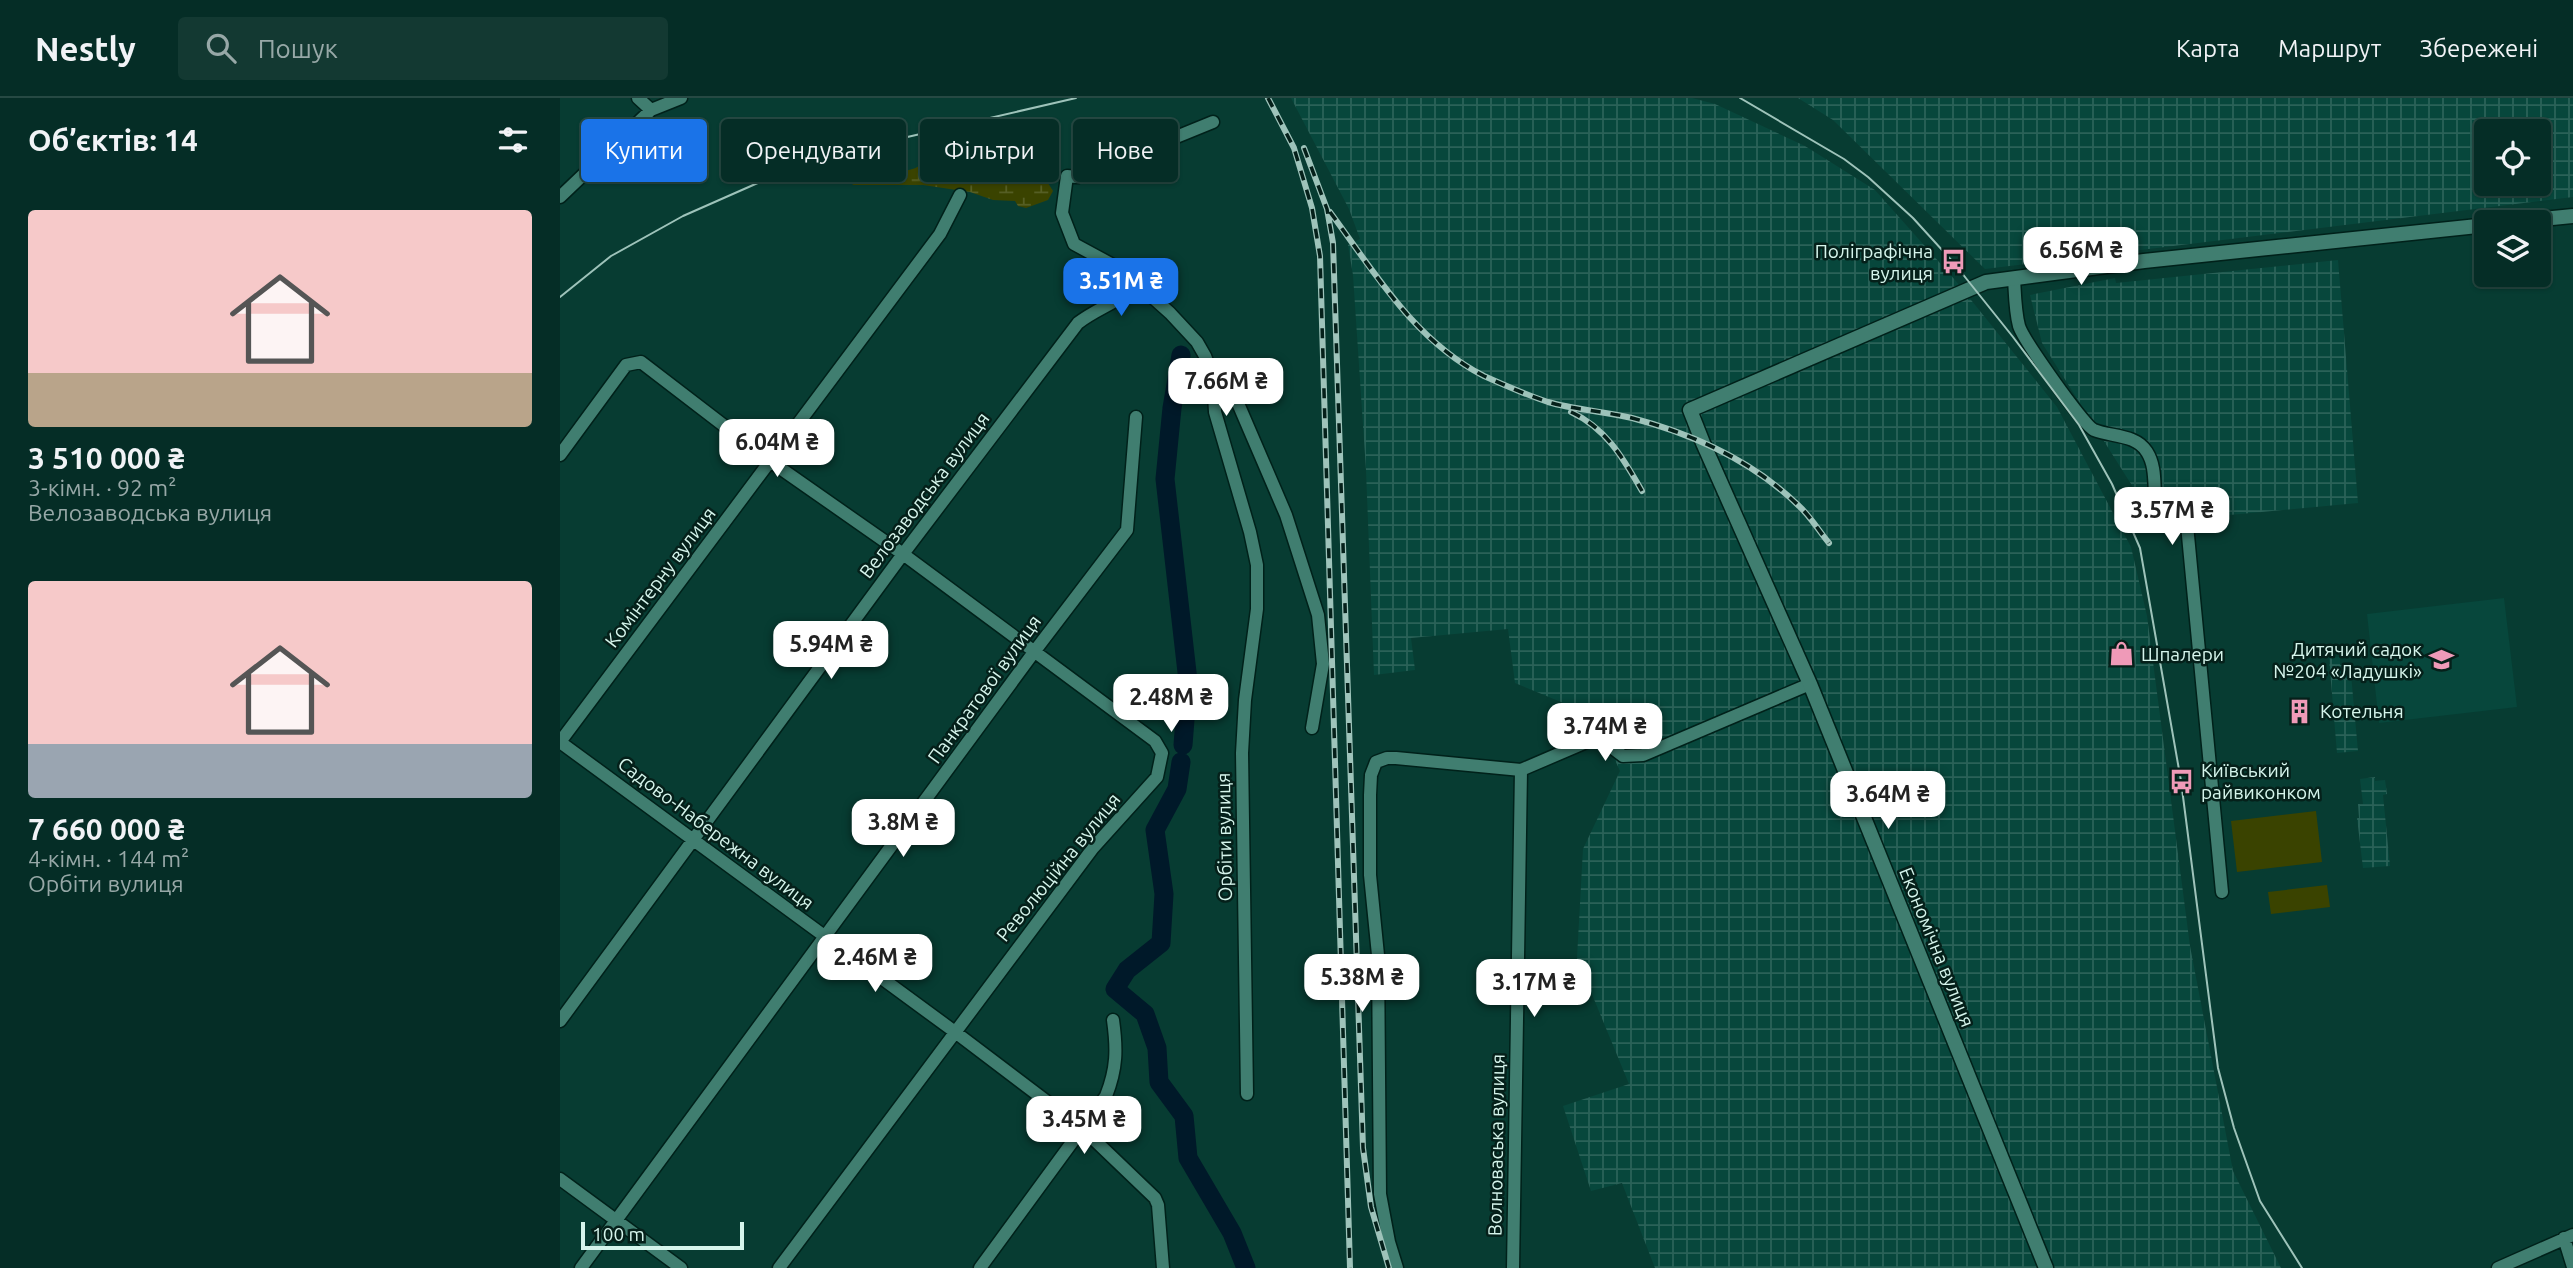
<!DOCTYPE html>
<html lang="uk">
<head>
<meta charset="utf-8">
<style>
  :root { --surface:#052d26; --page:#133932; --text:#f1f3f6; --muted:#97a8a7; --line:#264943; --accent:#1a73e8 }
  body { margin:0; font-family:Ubuntu,sans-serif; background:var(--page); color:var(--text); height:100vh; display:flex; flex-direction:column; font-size:26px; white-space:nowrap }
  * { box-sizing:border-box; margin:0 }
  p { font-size:23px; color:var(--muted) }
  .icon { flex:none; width:38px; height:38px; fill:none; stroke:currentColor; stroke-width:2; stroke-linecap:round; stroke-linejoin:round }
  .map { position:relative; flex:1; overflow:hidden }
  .details { display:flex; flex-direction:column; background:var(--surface); width:560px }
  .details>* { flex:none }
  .guide { position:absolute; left:21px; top:21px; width:665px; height:63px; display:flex; gap:14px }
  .fabs { position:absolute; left:1914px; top:21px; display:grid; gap:14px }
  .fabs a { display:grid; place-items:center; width:77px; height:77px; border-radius:7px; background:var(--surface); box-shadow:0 2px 5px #0004,0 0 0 2px var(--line); font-size:35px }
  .scale { position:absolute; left:21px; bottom:18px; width:163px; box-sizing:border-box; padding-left:7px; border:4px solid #d6f5ec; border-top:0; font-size:19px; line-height:24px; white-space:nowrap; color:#d6f5ec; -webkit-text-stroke:5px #05201a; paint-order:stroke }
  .price { position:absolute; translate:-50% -60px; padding:0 16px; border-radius:14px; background:#fff; color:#222; font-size:23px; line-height:46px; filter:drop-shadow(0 2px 4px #0008) }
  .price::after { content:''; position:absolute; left:50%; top:42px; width:21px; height:16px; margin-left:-10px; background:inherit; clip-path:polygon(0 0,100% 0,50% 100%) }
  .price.active { background:var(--accent); color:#fff }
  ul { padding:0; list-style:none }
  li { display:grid; align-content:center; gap:14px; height:371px; padding:0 28px }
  li span { display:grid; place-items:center; height:217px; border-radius:7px; color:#555 }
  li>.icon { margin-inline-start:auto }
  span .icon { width:126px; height:126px; fill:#fffc; stroke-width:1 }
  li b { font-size:30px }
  h2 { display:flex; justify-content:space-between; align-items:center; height:84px; padding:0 28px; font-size:30px }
  .pill { padding:0 24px; border-radius:7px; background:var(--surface); box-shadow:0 2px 5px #0004,0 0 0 2px var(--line); font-size:24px; line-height:63px }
  .pill.active { background:var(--accent); color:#fff }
  header { display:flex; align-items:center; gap:42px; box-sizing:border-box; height:98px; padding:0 35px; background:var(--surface); border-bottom:2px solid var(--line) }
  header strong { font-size:33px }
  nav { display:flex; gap:38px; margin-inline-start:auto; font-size:24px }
  .search { width:490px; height:63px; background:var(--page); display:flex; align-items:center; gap:18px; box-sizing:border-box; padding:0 24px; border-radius:7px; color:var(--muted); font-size:26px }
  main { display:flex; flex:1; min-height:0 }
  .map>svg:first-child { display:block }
  .built { fill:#07473c }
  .industrial { fill:url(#industrial-grid); fill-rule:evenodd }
  .wetland { fill:url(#wetland-marsh) }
  .garden { fill:#3a4300 }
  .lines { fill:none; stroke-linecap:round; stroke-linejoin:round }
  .river { stroke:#001929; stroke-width:19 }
  .minor-casing { stroke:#00211a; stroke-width:15 }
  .tertiary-casing { stroke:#00211a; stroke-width:17 }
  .minor { stroke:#407e70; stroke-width:12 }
  .tertiary { stroke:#407e70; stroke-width:14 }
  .tram { stroke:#9ec3ba; stroke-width:2 }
  .rail-casing { stroke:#9ec3ba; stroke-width:6 }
  .rail { stroke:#05201a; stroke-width:3.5; stroke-dasharray:10; stroke-linecap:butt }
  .labels { text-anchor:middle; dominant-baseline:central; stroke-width:5; stroke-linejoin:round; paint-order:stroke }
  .poi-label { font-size:19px; fill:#d6f5ec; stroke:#05201a; text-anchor:start }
  .street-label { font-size:19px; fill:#d6f5ec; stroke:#05201a }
</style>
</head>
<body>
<header>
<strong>Nestly</strong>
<div class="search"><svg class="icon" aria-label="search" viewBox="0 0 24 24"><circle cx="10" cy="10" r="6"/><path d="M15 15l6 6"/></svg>Пошук</div>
<nav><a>Карта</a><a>Маршрут</a><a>Збережені</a></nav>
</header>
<main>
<section class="details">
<h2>Об’єктів: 14<svg class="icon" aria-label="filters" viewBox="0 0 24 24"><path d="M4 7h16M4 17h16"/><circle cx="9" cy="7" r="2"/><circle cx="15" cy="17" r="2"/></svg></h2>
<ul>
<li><span style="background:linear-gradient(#f6c9c9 75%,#b9a48a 0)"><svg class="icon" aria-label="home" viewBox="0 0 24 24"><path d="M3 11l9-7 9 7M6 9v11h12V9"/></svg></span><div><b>3 510 000 ₴</b><p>3-кімн. · 92 m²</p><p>Велозаводська вулиця</p></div></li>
<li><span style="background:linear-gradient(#f6c9c9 75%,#9aa5b1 0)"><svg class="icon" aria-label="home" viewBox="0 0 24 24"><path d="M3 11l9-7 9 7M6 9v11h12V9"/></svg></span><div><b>7 660 000 ₴</b><p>4-кімн. · 144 m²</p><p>Орбіти вулиця</p></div></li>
</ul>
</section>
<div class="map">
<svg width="2013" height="1170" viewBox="0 0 2013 1170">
  <defs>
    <pattern id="industrial-grid" width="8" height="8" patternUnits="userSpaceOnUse" patternTransform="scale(1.75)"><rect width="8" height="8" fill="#07473c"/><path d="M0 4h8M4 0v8" fill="none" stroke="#2a6258"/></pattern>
    <pattern id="wetland-marsh" width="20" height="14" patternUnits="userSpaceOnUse" patternTransform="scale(1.75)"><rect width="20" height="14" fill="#3a4300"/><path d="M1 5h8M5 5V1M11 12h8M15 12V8" fill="none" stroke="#565f25"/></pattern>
  </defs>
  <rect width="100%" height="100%" fill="#073c32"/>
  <path class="built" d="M1944,500L1957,609L1819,625L1807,516Z"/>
  <path class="industrial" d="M731,0H1132L1155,6L1245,48L1315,92L1395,182L1497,309L1571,449L1587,518L1630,848L1673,1073L1721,1170H1095L1062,1085L1031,1093L1003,1008L1069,986L1017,860L1023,751L1060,673L1035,618L955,585L948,531L851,540L855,572L814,577L806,372L793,177L788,147L800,141L789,111Z
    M1238,0H2013V99L1425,171L1273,22ZM1979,33V86H1927V33Z
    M1778,162L1798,405L1595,424L1482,245L1470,197L1555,180L1556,185Z
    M1780,559V567L1790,566L1798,653L1777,655L1769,560Z
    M1815,679V683L1825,682L1827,696L1823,697L1830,768L1803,770L1797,720H1799L1798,706H1803L1800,681Z"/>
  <path class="wetland" d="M368,57L421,60L448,72H457L473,84L488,85L493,93L488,102L466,110L458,108L455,103L433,102L410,94L363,87H292C298,83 305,78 312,76C332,71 359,79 368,57Z"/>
  <path class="garden" d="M1756,713L1762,764L1677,774L1671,723Z
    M1767,787L1770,809L1711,816L1708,794Z"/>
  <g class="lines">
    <path class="river" d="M621,257L612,310L605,381L628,583L623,647
      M621,664L617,691L595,732L604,796L601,845L567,872L555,891L585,916L597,950L599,984L624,1018L628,1060L672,1135L686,1170"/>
    <defs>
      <path id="minor" d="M78,0L91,12
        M653,24L518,79L507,78L502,115L514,146L562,172L610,215L637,244L645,258L653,279L677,303L726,417L758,517L763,566L752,630
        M0,99L91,12L121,0
        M1454,180C1455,196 1455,213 1459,228C1463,241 1523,327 1534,332C1551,339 1576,336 1587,354C1605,382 1578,427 1627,427L1662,794
        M653,279L655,314L690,434L697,467V511L685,602L682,655L687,996
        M0,357L66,267L81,264L210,363L343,456L595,643L602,655L597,679L533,750L219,1170
        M0,644L395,934L523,1031L595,1100L598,1107L603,1170
        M0,644L380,136L400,97
        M0,923L343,456L518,225C537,210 560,204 578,186
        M0,1081L121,1170
        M2004,1140L2013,1169
        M21,1170L474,554L567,432L576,319
        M420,1170L546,998C557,970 557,951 553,922
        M837,1170L829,1144L820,1096L818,857L810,777V697L811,677L816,664L827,660H836L961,672L1038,639L1063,658L1083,657L1250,586
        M953,1170L961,672
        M1938,1170L2013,1137"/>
      <path id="tertiary" d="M1951,124L2013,118
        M1486,1170L1250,586L1143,345L1130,312L1426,184L1584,163L1927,127"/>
    </defs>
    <use href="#minor" class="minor-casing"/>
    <use href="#tertiary" class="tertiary-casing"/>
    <use href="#minor" class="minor"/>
    <use href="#tertiary" class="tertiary"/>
    <path class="tram" d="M1180,0L1284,61L1308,79L1353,120L1393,164L1453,239L1519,327L1552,386L1580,450L1621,683L1658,970L1674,1030L1700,1103L1742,1170
      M0,199L51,158L123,118L200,84L330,43L516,0"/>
    <defs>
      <path id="rail" d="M708,0L734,50L752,110L760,158L790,1170
        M744,50L767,111L773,145L803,1050L811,1109L829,1170
        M770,114C815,175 854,242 924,278C944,287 967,297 988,304C1015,312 1044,313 1072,320C1133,336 1193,363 1239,408C1250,418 1259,433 1269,445
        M1011,314C1046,330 1063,360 1082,393"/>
    </defs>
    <use href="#rail" class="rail-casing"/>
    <use href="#rail" class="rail"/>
  </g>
  <defs>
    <symbol id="bus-bare" viewBox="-9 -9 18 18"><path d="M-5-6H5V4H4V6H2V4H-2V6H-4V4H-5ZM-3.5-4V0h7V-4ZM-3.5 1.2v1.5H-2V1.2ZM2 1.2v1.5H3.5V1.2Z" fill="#ef9ab8" stroke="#05201a" stroke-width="2.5" paint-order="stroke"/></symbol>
    <symbol id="shop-bare" viewBox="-9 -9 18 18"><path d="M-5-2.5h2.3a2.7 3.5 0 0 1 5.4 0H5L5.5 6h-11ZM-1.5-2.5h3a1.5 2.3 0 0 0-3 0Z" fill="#ef9ab8" stroke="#05201a" stroke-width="2.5" paint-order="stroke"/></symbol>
    <symbol id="school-bare" viewBox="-9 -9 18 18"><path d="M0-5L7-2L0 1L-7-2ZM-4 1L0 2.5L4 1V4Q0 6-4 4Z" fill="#ef9ab8" stroke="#05201a" stroke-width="2.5" paint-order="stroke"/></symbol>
    <symbol id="building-bare" viewBox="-9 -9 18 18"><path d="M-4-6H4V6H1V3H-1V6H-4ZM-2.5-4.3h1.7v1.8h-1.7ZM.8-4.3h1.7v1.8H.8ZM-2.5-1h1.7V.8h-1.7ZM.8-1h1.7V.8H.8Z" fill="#ef9ab8" stroke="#05201a" stroke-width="2.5" paint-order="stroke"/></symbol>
  </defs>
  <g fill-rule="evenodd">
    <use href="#bus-bare" x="1376" y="146" width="35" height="35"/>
    <use href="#shop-bare" x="1544" y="538" width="35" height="35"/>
    <use href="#school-bare" x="1864" y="544" width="35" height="35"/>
    <use href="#building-bare" x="1722" y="596" width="35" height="35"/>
    <use href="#bus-bare" x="1604" y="666" width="35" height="35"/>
  </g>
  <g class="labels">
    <g class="poi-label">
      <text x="1373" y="153" text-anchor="end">Поліграфічна<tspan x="1373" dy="22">вулиця</tspan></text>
      <text x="1862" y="551" text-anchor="end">Дитячий садок<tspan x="1862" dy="22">№204 «Ладушкі»</tspan></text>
      <text x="1581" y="556">Шпалери</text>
      <text x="1760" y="613">Котельня</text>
      <text x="1641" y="672">Київський<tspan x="1641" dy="22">райвиконком</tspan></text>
    </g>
    <g class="street-label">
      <text transform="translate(364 397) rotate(-53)">Велозаводська вулиця</text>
      <text transform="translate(100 479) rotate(-53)">Комінтерну вулиця</text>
      <text transform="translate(424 591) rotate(-54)">Панкратової вулиця</text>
      <text transform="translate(156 735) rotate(37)">Садово-Набережна вулиця</text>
      <text transform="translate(664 739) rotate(-91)">Орбіти вулиця</text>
      <text transform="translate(498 769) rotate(-51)">Революційна вулиця</text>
      <text transform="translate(1377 849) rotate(68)">Економічна вулиця</text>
      <text transform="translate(936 1047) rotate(-89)">Волноваська вулиця</text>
    </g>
  </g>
</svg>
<div class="fabs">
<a><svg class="icon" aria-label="locate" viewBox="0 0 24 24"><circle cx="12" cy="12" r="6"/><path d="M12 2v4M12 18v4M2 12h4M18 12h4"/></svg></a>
<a><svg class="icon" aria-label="layers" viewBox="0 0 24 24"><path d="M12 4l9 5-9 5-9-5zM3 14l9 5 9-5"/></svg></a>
</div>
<div class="scale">100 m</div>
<b class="price" style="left:1521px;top:189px">6.56M ₴</b>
<b class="price active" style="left:561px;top:220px">3.51M ₴</b>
<b class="price" style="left:666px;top:320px">7.66M ₴</b>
<b class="price" style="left:217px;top:381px">6.04M ₴</b>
<b class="price" style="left:1612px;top:449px">3.57M ₴</b>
<b class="price" style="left:271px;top:583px">5.94M ₴</b>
<b class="price" style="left:611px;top:636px">2.48M ₴</b>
<b class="price" style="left:1045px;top:665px">3.74M ₴</b>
<b class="price" style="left:1328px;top:733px">3.64M ₴</b>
<b class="price" style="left:343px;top:761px">3.8M ₴</b>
<b class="price" style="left:315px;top:896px">2.46M ₴</b>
<b class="price" style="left:802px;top:916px">5.38M ₴</b>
<b class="price" style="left:974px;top:921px">3.17M ₴</b>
<b class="price" style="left:524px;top:1058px">3.45M ₴</b>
<div class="guide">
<a class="pill active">Купити</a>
<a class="pill">Орендувати</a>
<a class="pill">Фільтри</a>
<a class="pill">Нове</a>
</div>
</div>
</main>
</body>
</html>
